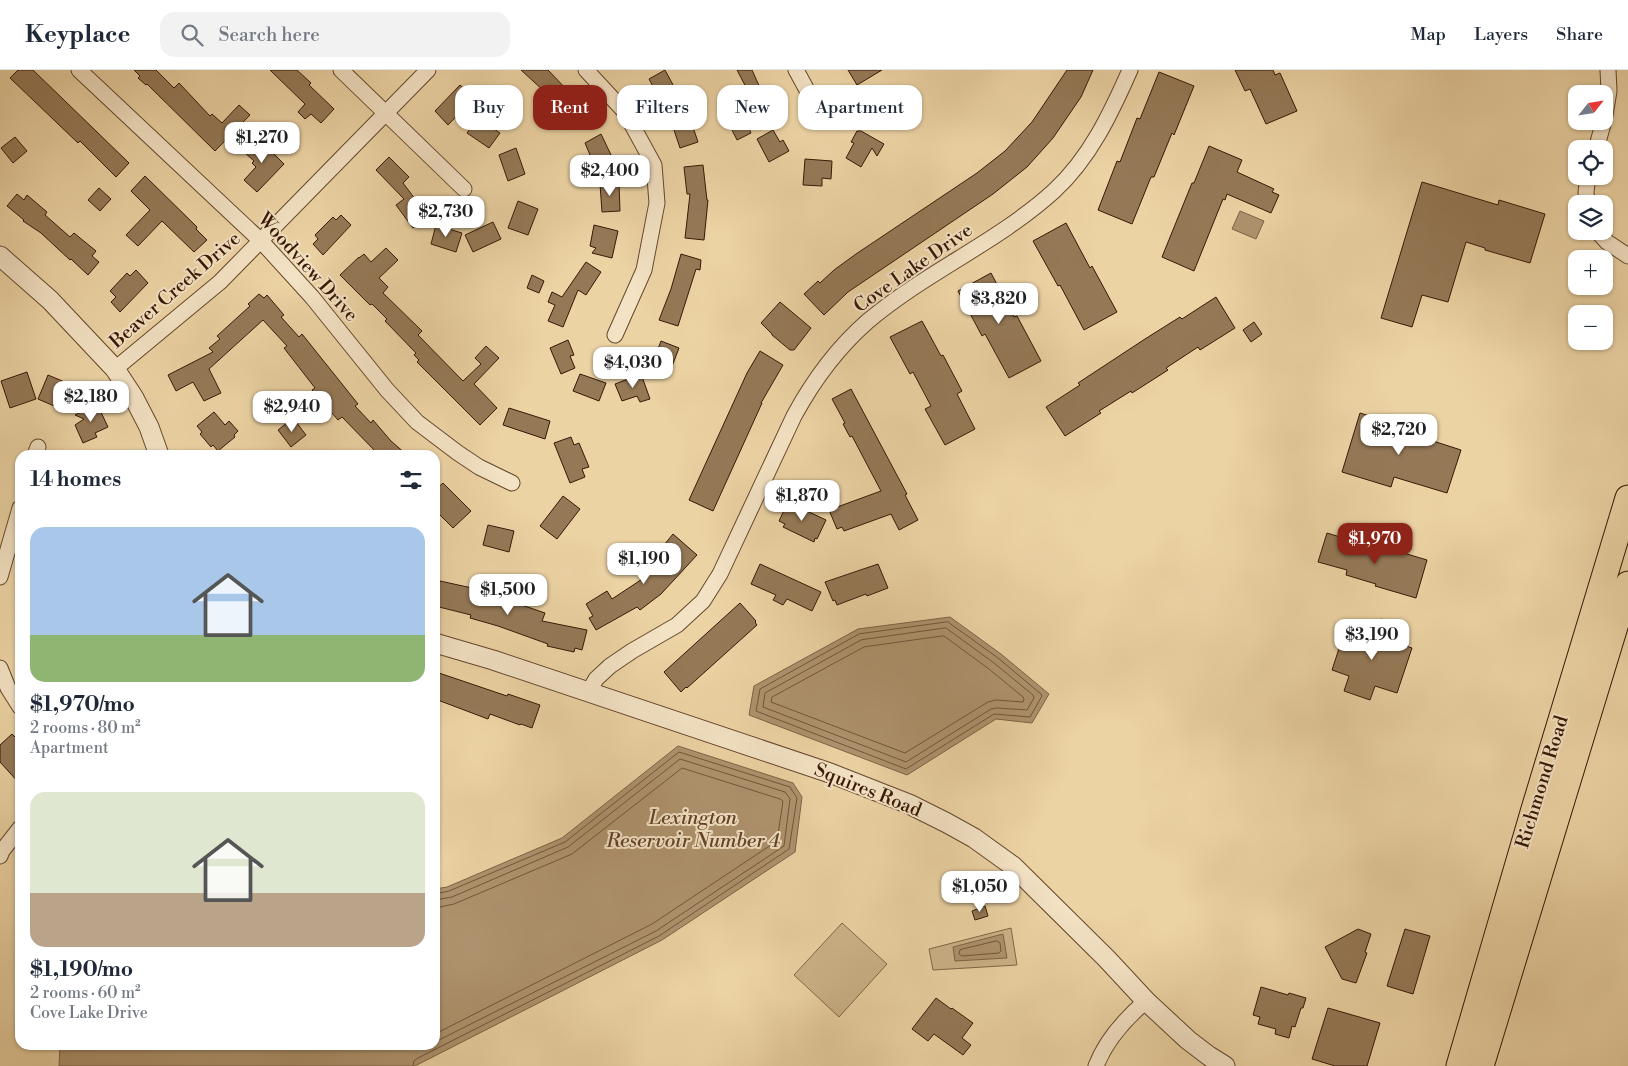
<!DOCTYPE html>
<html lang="en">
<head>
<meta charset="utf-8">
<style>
  :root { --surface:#fff; --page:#f2f2f3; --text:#1f2937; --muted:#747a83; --line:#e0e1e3; --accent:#8f2418 }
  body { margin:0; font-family:"Libre Bodoni",serif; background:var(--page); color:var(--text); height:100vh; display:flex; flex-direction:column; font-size:19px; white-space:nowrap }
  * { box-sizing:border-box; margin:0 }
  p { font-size:16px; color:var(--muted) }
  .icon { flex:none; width:28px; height:28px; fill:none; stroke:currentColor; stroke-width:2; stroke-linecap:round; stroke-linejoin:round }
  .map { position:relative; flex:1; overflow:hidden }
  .drawer { position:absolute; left:15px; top:380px; width:425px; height:600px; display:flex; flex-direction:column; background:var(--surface); border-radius:15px; box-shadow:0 1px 4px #0004 }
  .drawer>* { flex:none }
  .banner { position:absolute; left:455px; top:15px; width:475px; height:45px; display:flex; gap:10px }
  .needle { width:32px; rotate:60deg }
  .controls { position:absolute; left:1568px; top:15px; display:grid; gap:10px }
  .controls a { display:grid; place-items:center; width:45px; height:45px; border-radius:10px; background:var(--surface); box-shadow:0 1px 4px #0004; font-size:25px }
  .price { position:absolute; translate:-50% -42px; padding:0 11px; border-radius:10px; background:#fff; color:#222; font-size:16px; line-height:32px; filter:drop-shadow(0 1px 2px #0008) }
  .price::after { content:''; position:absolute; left:50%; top:30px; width:15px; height:11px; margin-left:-8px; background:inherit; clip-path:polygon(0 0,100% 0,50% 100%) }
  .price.active { background:var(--accent); color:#fff }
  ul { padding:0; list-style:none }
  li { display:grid; align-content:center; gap:10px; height:265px; padding:0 15px }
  li span { display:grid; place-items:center; height:155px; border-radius:15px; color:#555 }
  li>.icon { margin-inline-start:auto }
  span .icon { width:90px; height:90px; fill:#fffc; stroke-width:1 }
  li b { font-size:21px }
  h2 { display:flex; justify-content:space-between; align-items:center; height:60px; padding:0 15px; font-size:21px }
  .pill { padding:0 18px; border-radius:15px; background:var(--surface); box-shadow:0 1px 4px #0004; font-size:18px; line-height:45px }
  .pill.active { background:var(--accent); color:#fff }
  header { display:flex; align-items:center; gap:30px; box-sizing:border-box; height:70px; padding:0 25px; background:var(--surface); border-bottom:1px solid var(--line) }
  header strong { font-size:24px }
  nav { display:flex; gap:28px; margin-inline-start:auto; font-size:18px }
  .search { width:350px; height:45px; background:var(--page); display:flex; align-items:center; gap:12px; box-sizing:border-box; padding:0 18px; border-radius:15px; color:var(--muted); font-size:19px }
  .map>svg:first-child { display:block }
  .green { fill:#cdb389; stroke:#826646 }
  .water { fill:#ae936e; stroke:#7e6244 }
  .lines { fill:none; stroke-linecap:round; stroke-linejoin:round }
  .shore { stroke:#725639; stroke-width:1 }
  .building { fill:#957957; stroke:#371804 }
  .minor-casing { stroke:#64472c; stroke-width:17 }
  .tertiary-casing { stroke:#64472c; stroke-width:21 }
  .trunk-casing { stroke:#371804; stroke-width:27 }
  .minor { stroke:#f3e2c4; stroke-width:15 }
  .tertiary { stroke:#f3e2c4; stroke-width:19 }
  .trunk { stroke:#ecd3a4; stroke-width:25 }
  .labels { text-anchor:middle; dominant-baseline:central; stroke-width:4; stroke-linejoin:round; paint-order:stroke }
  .street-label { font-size:19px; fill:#371804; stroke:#f3e2c4 }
  .water-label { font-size:20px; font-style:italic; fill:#614329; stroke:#f3e2c4 }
</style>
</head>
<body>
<header>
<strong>Keyplace</strong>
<div class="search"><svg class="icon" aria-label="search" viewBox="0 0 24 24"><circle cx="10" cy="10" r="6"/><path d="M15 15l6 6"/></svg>Search here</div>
<nav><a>Map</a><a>Layers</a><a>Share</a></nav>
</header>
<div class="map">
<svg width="1628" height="996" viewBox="0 0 1628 996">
  <rect width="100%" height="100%" fill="#ecd3a4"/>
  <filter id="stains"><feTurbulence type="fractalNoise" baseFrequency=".004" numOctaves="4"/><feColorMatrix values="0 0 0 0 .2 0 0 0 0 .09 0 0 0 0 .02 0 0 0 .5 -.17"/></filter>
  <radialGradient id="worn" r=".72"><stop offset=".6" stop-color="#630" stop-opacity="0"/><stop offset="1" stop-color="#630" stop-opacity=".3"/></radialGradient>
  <path class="green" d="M842,853L887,894L839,947L794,905Z
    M1011,858L1017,895L933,900L929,879Z"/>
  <path class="water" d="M1240,141L1264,151L1256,169L1232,159Z
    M950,547L1001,584L1049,624L1032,653L996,649L907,705L749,645L754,616L858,559Z
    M678,676L793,713L802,727L795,782L662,870L415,996H59L60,975H435V819L447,817L562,768Z
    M1003,864L1007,888L955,891L953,877Z"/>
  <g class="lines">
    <path class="shore" d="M948,552L998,588L1041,624L1042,626L1030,647L994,644L906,699L756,641L760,619L859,564Z
      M946,558L994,593L1033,625L1034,628L1027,640L997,638L991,639L906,692L763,637L765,623L861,570Z
      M944,566L989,599L1023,627L1024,629L1023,632L996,630L988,632L905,683L771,632L772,627L864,577Z
      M435,830L452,827L568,777L680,689L785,722L790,729L784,776L656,861L435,972
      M435,838L454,834L572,784L682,698L780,729L783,731L777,771L652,854L435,964
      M997,871L1000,873L1001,881L999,883L962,886L959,884L960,880Z
      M413,996L414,991L418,988L659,866L789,779L797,728L790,717L679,682L565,772L449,821L435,824"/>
  </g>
  <path class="building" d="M18,0H33L129,93L116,107L80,71L78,73L10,8Z
    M134,0H156L174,18L179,13L210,46L212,44L222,53L239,35L250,45L215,81L147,14L146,15L138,8L140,6Z
    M270,0H297L311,13L309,15L334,39L321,53L311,44L305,49L298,42L305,34Z
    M521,0H548L589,43L575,55L545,22Z
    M665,0L678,24L662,33L649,9Z
    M737,0H752L770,40L752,48L743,29H745L743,23L748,21Z
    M848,0H882L857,15Z
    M1067,0H1093L1081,27L1053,68L1027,97L993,124L848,222L824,245L804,224L818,211L820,213L834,200L856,184L977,103L1005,81L1032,52Z
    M1235,0H1273L1275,5L1280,3L1297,41L1266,54L1250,19L1245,21Z
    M1159,2L1194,16L1174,65L1172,63L1154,107H1151L1132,154L1098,140L1117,91L1120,92L1137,48L1140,49Z
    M460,15L474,28L448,55L435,41Z
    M888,21L891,35L883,36L886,47L868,51L864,26Z
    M689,45L698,72L680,78L671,51Z
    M478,48L500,63L489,78L467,63Z
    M745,50L751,63L737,70L732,60V56Z
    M773,60L780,72L783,70L789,81L769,92L757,69Z
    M857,61H861L884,74L877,86L872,78L861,97L846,88L854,73L851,72Z
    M601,64L613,89L595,97L585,73Z
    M15,67L27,81L13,93L1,78Z
    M257,67L284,94L257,122L244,110L256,97L252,93L254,91L243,81Z
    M1209,76L1242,90L1237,102L1274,119L1272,122L1279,125L1271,143L1227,124L1225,130L1223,129L1194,201L1162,187L1192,113H1194Z
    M516,78L525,104L508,111L499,85Z
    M389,87L409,107L403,113L428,146L413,158L396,135L404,129L376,100Z
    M805,89L832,91L831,109L822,108V116L803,115Z
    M703,95L707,130H708L704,170L685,168L690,124H687L684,97Z
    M145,106L197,157L196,159L207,170L194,182L162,151L138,176L126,165L150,140L131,121Z
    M1422,112L1498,135L1499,130L1545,144L1530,193L1485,180V178L1466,172L1448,232L1422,225L1412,257L1381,248Z
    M619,113L620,141L602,142L600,114Z
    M99,118L111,129L100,141L88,130Z
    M17,124L24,130L27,125L47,142L45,145L70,167L74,163L96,181L92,186L99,192L88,205L71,189L70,190L41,163L23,151L24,150L7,136Z
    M518,131L538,139L528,165L508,158Z
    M341,145L351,155L323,185L313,174L318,169L315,165L333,147L336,150Z
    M493,152L501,169L473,182L465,165Z
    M1066,153L1090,198L1092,196L1117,242L1084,260L1060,215L1058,216L1033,171Z
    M436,155L462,163L456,182L431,174Z
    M594,155L618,161L612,188L592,183L596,178L590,176Z
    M386,178L398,190L379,208L388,217L383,223L422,261L418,265L463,311L481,294L475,288L486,276L499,288L474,314L497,338L480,355L417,292L419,290L414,285L416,283L385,251L387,249L372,234L370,235L340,205L359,187V188L364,184L371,192Z
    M681,184L701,190L700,200L696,199L678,256L659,250L671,219Z
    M586,192L601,202L586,225L578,220L563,257L548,251L555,235L548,232L552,222L562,227Z
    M136,200L148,213L120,242L111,232L116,227L110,221L127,203L130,206Z
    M991,203L1014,247L1017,246L1041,291L1009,308L985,264L982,266L958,221Z
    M532,205L544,211L539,223L527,218Z
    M259,224L264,228L267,225L284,245L281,247L299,267L302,264L358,334L355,336L371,353L373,350L391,371L407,385H379L342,347L338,350L312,320L315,318L284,278L287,276L263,250L209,299L221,323L204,331L193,312L176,321L168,305L213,282L209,278L220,269L217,266L250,236L248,234Z
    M1216,227L1235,258L1200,280L1198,277L1166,298L1168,300L1132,323L1131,321L1099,341L1101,343L1065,366L1046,337L1080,315L1078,313L1145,269L1180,247L1182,249Z
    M780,232L811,258L794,280H790L772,265V264L761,253Z
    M922,251L941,286L943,285L962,321L957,324L975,359L945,375L925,339L931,336L913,302L910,304L890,267Z
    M1254,252L1262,264L1251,272L1243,260Z
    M568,270L574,285L570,286L575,298L561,304L550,278Z
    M661,271L679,278L669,304L651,297Z
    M760,281L783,295L761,333H762L713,441L689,430L747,303Z
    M27,302L36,329L10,338L1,311Z
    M580,304L606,313L599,331L573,321Z
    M641,304L650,329L640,332L637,326L622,331L615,314Z
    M48,305L79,318L68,342L38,329Z
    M851,319L907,424L905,425L918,450L899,460L891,444L844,461L842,457L837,459L829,440L881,421L852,366L850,367L843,354L845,353L832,329Z
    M97,334L108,357L95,363L97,367L83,373L75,355L84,349L75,345Z
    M509,338L550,351L545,369L503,355Z
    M214,342L225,355L229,351L238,361L234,365L235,367L218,381L213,375L211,377L200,364L202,362L197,356Z
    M1360,343L1409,358L1408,363L1461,380L1447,423L1394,407L1391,417L1342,402Z
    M293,348L306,365L291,377L278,360Z
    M571,367L574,375L579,373L589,397L582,399L585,407L570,413L554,373Z
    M443,413L471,441L453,458L435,440V420Z
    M563,426L580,439L557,469L540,456Z
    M788,432L826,450L817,469L815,468L814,472L783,457L785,454L779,451Z
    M488,455L514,461L509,482L483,475Z
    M1327,463L1386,481L1387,478L1427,490L1416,528L1375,516L1376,514L1346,505L1347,500L1318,492Z
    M673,464L697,485L661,524L640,540L637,537L596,560L589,548L593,546L586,534L607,521L612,529L659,498L651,491Z
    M760,494L821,522L812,541L787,529L783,535L773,530L776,525L751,514Z
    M878,494L888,518L867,526L866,524L837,535L835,530L833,531L825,512Z
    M440,511L472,518L545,543L542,551L587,560L582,580L575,578L574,582L547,576L548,574L498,556L470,548L471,545L435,536V530Z
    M740,533L756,551L755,552L757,555L687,618L686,617L681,622L664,602Z
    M1381,549L1396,554L1391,571L1412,578L1397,623L1375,616L1370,630L1344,621L1349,606L1332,600L1345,560L1374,569Z
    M439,603L507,626L508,624L540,635L532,658L521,654L520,655L490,644L488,649L435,629V615Z
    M12,664L20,672V714L0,692V675Z
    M985,836L988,846L975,850L972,841Z
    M1358,859L1371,864L1365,882L1367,883L1356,913L1342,909L1325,877Z
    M1405,859L1430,866L1413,924L1387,916Z
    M1261,917L1288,925L1289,923L1306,928L1303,938H1301L1295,957L1292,956L1289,968L1275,964L1276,959L1258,954L1260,947L1253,945Z
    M936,928L951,939L952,938L973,953L962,968L971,975L963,985L934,964L928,971L912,959Z
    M1328,938L1380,953L1367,996H1335L1312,989Z"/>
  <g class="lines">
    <defs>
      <path id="minor" d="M79,0L261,171L312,227L387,320L417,352L458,383L479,397L512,413
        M341,0L464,119
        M586,0L625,42L654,95L657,133L644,200L615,265
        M796,0L820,44
        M1604,51L1609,21L1608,0
        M1596,79L1604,51
        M1587,134L1586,122L1588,106
        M1597,161L1607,172L1628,186
        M115,299L220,212L428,0
        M35,385L38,377
        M0,507L20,438
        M0,598L8,618L20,637
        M588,623L596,609L610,596L632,581L677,555L703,531L720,504L794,346C813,311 837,278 868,251C926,202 998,172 1054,121C1090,88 1111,43 1130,0
        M0,786L2,781L20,758
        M1096,996C1106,970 1125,949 1146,931"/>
      <path id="tertiary" d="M0,186L50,230L115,299L134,328L149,357L159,385
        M435,573L493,590L830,703L909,734L947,753L974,768L1013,796L1107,889L1146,931L1188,970L1209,986L1225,996"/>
      <path id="trunk" d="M1459,996L1534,739L1628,428
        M1481,996L1628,514"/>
    </defs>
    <use href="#minor" class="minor-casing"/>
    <use href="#tertiary" class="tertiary-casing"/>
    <use href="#trunk" class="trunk-casing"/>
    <use href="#minor" class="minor"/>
    <use href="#tertiary" class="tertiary"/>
    <use href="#trunk" class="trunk"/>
  </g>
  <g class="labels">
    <g class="street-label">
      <text transform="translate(308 197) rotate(48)">Woodview Drive</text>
      <text transform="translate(913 198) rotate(-35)">Cove Lake Drive</text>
      <text transform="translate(175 220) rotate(-41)">Beaver Creek Drive</text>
      <text transform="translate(1542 712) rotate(-73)">Richmond Road</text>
      <text transform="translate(868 720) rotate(22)">Squires Road</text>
    </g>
    <g class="water-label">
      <text x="693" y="748">Lexington<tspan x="693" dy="23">Reservoir Number 4</tspan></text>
    </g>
  </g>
  <rect width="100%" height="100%" filter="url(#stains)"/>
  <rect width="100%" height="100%" fill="url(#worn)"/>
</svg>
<div class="controls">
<a><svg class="needle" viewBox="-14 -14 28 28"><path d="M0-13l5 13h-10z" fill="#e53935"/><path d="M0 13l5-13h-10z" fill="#747a83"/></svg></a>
<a><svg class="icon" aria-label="locate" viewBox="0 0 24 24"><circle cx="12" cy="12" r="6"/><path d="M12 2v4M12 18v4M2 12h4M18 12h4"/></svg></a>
<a><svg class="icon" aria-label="layers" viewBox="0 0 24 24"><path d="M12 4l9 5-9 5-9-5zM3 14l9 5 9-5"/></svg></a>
<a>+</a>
<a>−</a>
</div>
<b class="price" style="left:262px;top:94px">$1,270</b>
<b class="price" style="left:610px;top:127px">$2,400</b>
<b class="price" style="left:446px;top:168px">$2,730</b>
<b class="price" style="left:999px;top:255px">$3,820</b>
<b class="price" style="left:633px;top:319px">$4,030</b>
<b class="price" style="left:91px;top:353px">$2,180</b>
<b class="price" style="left:292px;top:363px">$2,940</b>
<b class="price" style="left:1399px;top:386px">$2,720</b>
<b class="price" style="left:802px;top:452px">$1,870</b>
<b class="price active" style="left:1375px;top:495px">$1,970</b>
<b class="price" style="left:644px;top:515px">$1,190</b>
<b class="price" style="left:508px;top:546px">$1,500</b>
<b class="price" style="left:1372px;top:591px">$3,190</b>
<b class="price" style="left:980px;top:843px">$1,050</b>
<div class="banner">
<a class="pill">Buy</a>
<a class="pill active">Rent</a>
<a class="pill">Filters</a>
<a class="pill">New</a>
<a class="pill">Apartment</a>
</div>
<section class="drawer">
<h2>14 homes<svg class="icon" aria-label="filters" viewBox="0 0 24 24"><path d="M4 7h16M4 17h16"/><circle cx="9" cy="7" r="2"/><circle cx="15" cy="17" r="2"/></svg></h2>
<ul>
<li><span style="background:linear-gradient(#a9c7e8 70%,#8fb573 0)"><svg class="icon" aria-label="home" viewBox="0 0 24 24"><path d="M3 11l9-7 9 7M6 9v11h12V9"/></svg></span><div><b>$1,970/mo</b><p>2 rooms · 80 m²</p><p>Apartment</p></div></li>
<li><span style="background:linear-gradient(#dfe7d0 65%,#b9a48a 0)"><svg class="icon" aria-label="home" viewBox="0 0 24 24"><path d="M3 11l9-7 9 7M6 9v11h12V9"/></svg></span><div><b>$1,190/mo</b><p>2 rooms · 60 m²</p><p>Cove Lake Drive</p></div></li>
</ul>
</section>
</div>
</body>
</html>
